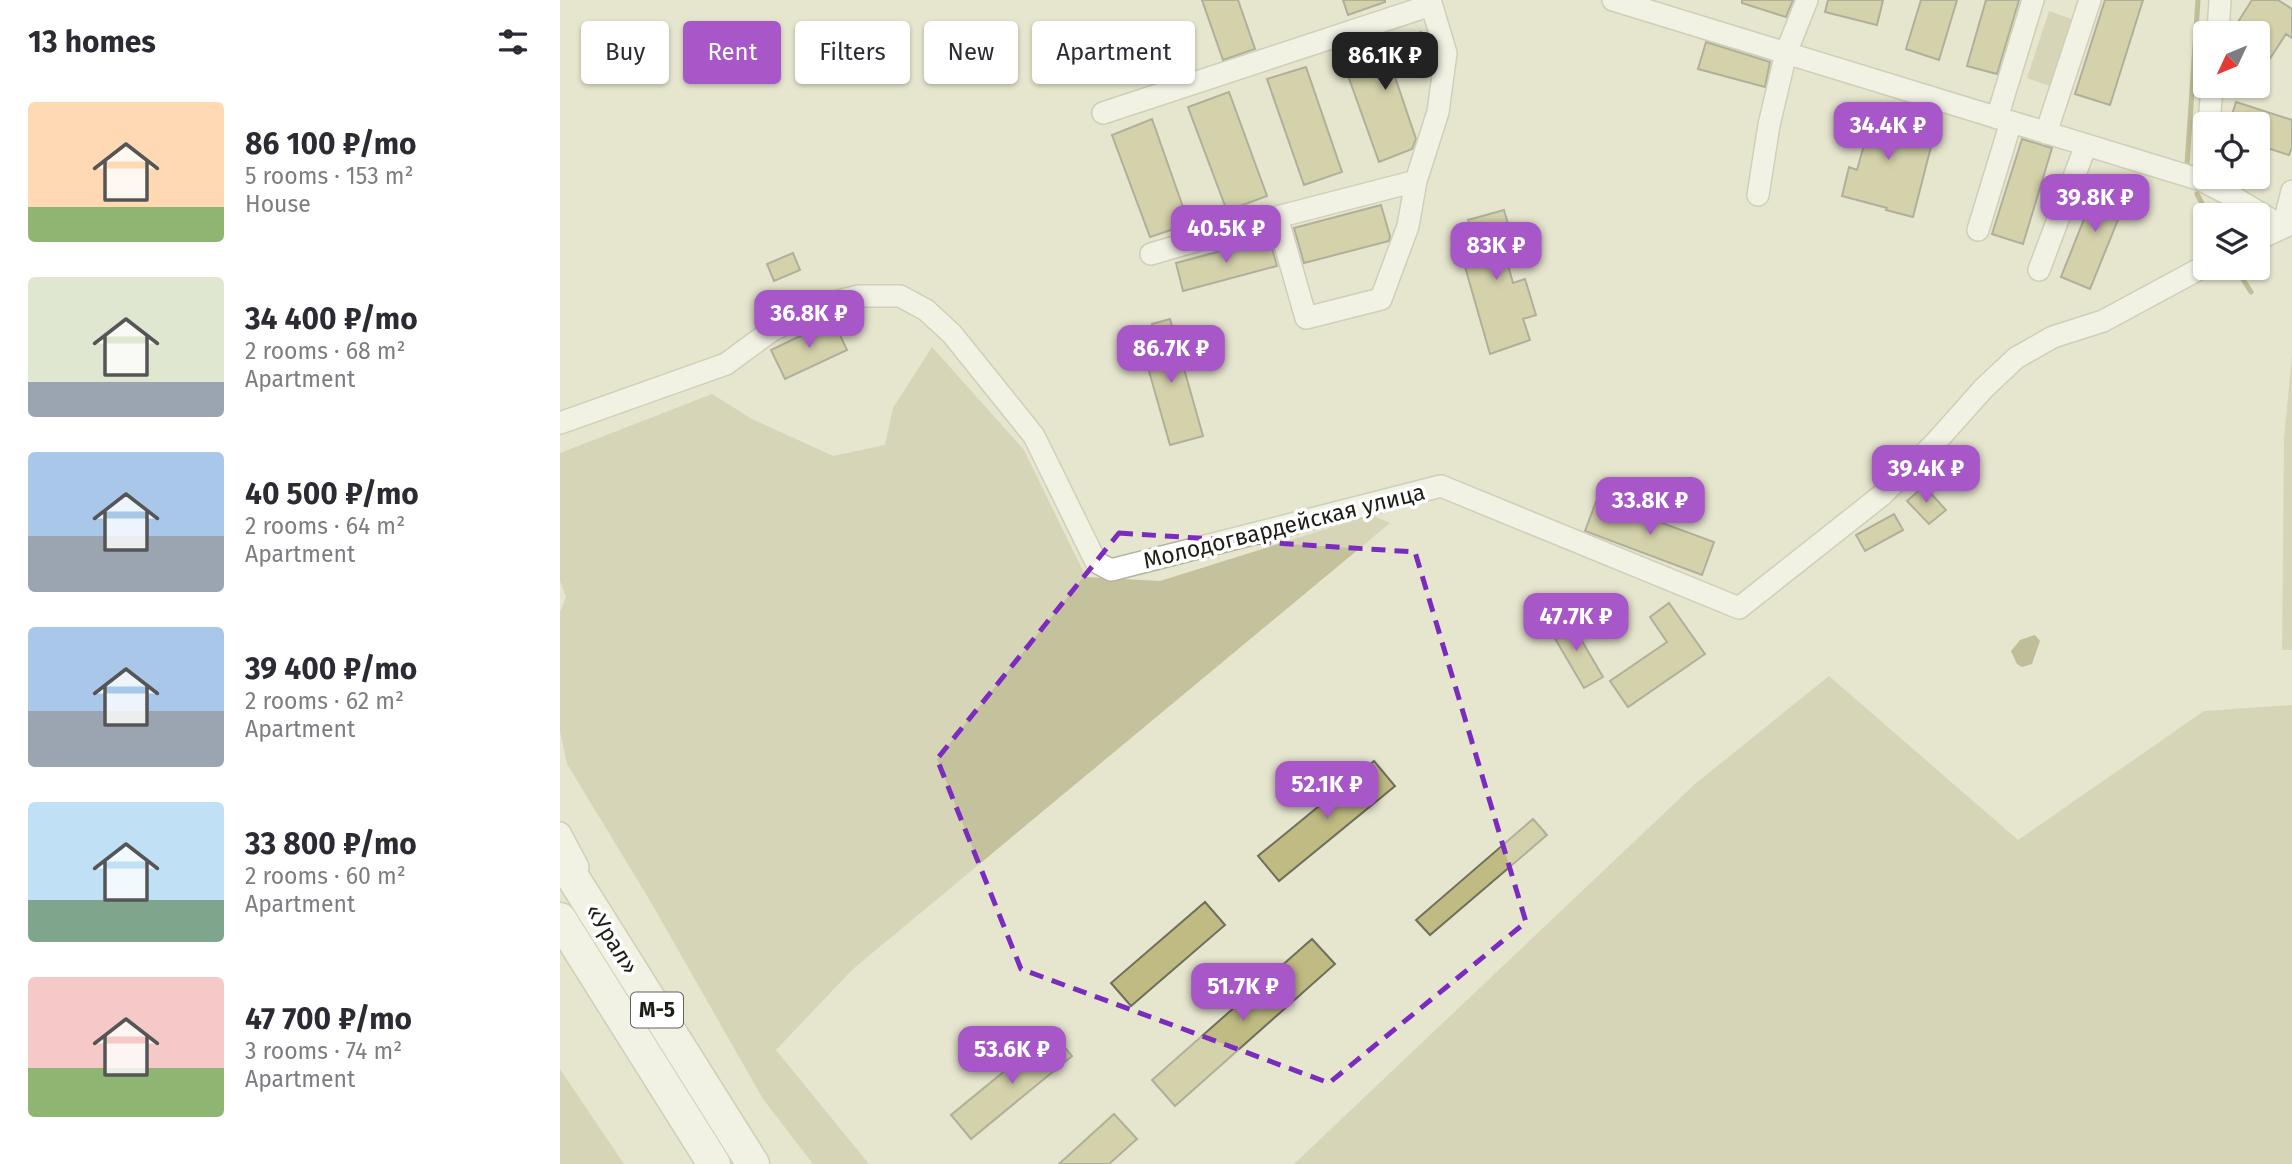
<!DOCTYPE html>
<html lang="en">
<head>
<meta charset="utf-8">
<style>
  :root { --surface:#fff; --page:#f2f2f3; --text:#2b2b33; --muted:#7c7c81; --accent:#a757c8 }
  body { margin:0; font-family:"Fira Sans",sans-serif; background:var(--page); color:var(--text); height:100vh; display:flex; flex-direction:column; font-size:26px; white-space:nowrap }
  * { box-sizing:border-box; margin:0 }
  p { font-size:23px; color:var(--muted) }
  .icon { flex:none; width:38px; height:38px; fill:none; stroke:currentColor; stroke-width:2; stroke-linecap:round; stroke-linejoin:round }
  .map { position:relative; flex:1; overflow:hidden }
  .side { display:flex; flex-direction:column; background:var(--surface); width:560px }
  .side>* { flex:none }
  .guide { position:absolute; left:21px; top:21px; width:665px; height:63px; display:flex; gap:14px }
  .needle { width:46px; rotate:226deg }
  .fabs { position:absolute; left:1633px; top:21px; display:grid; gap:14px }
  .fabs a { display:grid; place-items:center; width:77px; height:77px; border-radius:7px; background:var(--surface); box-shadow:0 2px 5px #0004; font-size:35px }
  .price { position:absolute; translate:-50% -60px; padding:0 16px; border-radius:14px; background:var(--accent); color:#fff; font-size:23px; line-height:46px; filter:drop-shadow(0 2px 4px #0008) }
  .price::after { content:''; position:absolute; left:50%; top:42px; width:21px; height:16px; margin-left:-10px; background:inherit; clip-path:polygon(0 0,100% 0,50% 100%) }
  .price.current { background:#222; color:#fff }
  ul { padding:0; list-style:none }
  li { display:flex; align-items:center; gap:21px; height:175px; padding:0 28px }
  li span { display:grid; place-items:center; flex:none; width:196px; height:140px; border-radius:7px; color:#555 }
  li>.icon { margin-inline-start:auto }
  span .icon { width:84px; height:84px; fill:#fffc; stroke-width:1 }
  li b { font-size:30px }
  h2 { display:flex; justify-content:space-between; align-items:center; height:84px; padding:0 28px; font-size:30px }
  .chip { padding:0 24px; border-radius:7px; background:var(--surface); box-shadow:0 2px 5px #0004; font-size:24px; line-height:63px }
  .chip.current { background:var(--accent); color:#fff }
  main { display:flex; flex:1; min-height:0 }
  .map>svg:first-child { display:block }
  .green { fill:#c4c29d }
  .water { fill:#928e57 }
  .lines { fill:none; stroke-linecap:round; stroke-linejoin:round }
  .stream { stroke:#928e57; stroke-width:5 }
  .building { fill:#bfbb82; stroke:#706f5b; stroke-width:2 }
  .minor-casing { stroke:#b5b49e; stroke-width:24 }
  .highway-casing { stroke:#b5b49e; stroke-width:35 }
  .minor { stroke:#fff; stroke-width:21 }
  .highway { stroke:#fff; stroke-width:32 }
  .marked { fill:none; stroke:#7b2cbf; stroke-width:5; stroke-dasharray:14 9; stroke-linejoin:round }
  .labels { text-anchor:middle; dominant-baseline:central; stroke-width:7; stroke-linejoin:round; paint-order:stroke }
  .shield { fill:#fff; stroke:#62625c; stroke-width:2 }
  .shield-label { font-size:21px; font-weight:bold; fill:#1e1e16 }
  .street-label { font-size:23px; fill:#1e1e16; stroke:#fff }
</style>
</head>
<body>
<main>
<section class="side">
<h2>13 homes<svg class="icon" aria-label="filters" viewBox="0 0 24 24"><path d="M4 7h16M4 17h16"/><circle cx="9" cy="7" r="2"/><circle cx="15" cy="17" r="2"/></svg></h2>
<ul>
<li><span style="background:linear-gradient(#ffd9b3 75%,#8fb573 0)"><svg class="icon" aria-label="home" viewBox="0 0 24 24"><path d="M3 11l9-7 9 7M6 9v11h12V9"/></svg></span><div><b>86 100 ₽/mo</b><p>5 rooms · 153 m²</p><p>House</p></div></li>
<li><span style="background:linear-gradient(#dfe7d0 75%,#9aa5b1 0)"><svg class="icon" aria-label="home" viewBox="0 0 24 24"><path d="M3 11l9-7 9 7M6 9v11h12V9"/></svg></span><div><b>34 400 ₽/mo</b><p>2 rooms · 68 m²</p><p>Apartment</p></div></li>
<li><span style="background:linear-gradient(#a9c7e8 60%,#9aa5b1 0)"><svg class="icon" aria-label="home" viewBox="0 0 24 24"><path d="M3 11l9-7 9 7M6 9v11h12V9"/></svg></span><div><b>40 500 ₽/mo</b><p>2 rooms · 64 m²</p><p>Apartment</p></div></li>
<li><span style="background:linear-gradient(#a9c7e8 60%,#9aa5b1 0)"><svg class="icon" aria-label="home" viewBox="0 0 24 24"><path d="M3 11l9-7 9 7M6 9v11h12V9"/></svg></span><div><b>39 400 ₽/mo</b><p>2 rooms · 62 m²</p><p>Apartment</p></div></li>
<li><span style="background:linear-gradient(#bfe0f5 70%,#7fa58c 0)"><svg class="icon" aria-label="home" viewBox="0 0 24 24"><path d="M3 11l9-7 9 7M6 9v11h12V9"/></svg></span><div><b>33 800 ₽/mo</b><p>2 rooms · 60 m²</p><p>Apartment</p></div></li>
<li><span style="background:linear-gradient(#f6c9c9 65%,#8fb573 0)"><svg class="icon" aria-label="home" viewBox="0 0 24 24"><path d="M3 11l9-7 9 7M6 9v11h12V9"/></svg></span><div><b>47 700 ₽/mo</b><p>3 rooms · 74 m²</p><p>Apartment</p></div></li>
</ul>
</section>
<div class="map">
<svg width="1732" height="1164" viewBox="0 0 1732 1164">
  <rect width="100%" height="100%" fill="#e6e5ce"/>
  <path class="green" d="M1489,11L1517,21L1495,88L1467,78Z
    M372,347L464,450L526,577L600,581L811,515L830,523L293,969L216,1050L309,1164H253L203,1099L89,899L7,764L0,731V612L6,597L0,581V453L152,394L192,419L273,456L325,445L333,408Z
    M1732,355V650H1722L1724,439Z
    M1269,676L1458,840L1644,711L1732,705V1164H734L1135,784Z
    M0,1069L64,1164H0Z"/>
  <path class="water" d="M1475,635L1480,641L1472,664L1462,667L1457,664L1451,651L1460,640Z"/>
  <g class="lines">
    <path class="stream" d="M1627,165L1638,0
      M1637,194L1648,215
      M1676,268L1691,292"/>
  </g>
  <path class="building" d="M642,0H678L695,49L663,60Z
    M783,0H825V2L788,15Z
    M1182,0H1233L1226,17L1182,3Z
    M1268,0H1323L1317,25L1265,12Z
    M1361,0H1397L1379,60L1346,49Z
    M1426,0H1459L1437,74L1407,66Z
    M1545,0H1583L1550,105L1515,94Z
    M1692,0H1718L1732,9V38L1726,34L1698,77V33H1671Z
    M861,32L870,60L834,74L856,139L852,149L819,162L781,56L823,41L824,46Z
    M1146,42L1210,62L1205,87L1138,69Z
    M746,67L782,172L744,185L707,79Z
    M669,92L707,196L667,211L628,107Z
    M1676,102L1732,120V147L1729,155L1698,145V124H1669Z
    M1289,108L1375,131L1353,217L1326,210L1327,208L1282,196L1289,167L1297,170L1306,138L1282,131Z
    M592,119L629,224L590,237L552,135Z
    M1462,139L1492,148L1463,244L1432,234Z
    M1540,179L1570,190L1530,289L1501,277Z
    M821,205L830,236L829,241L744,263L734,228Z
    M944,210L955,248L944,251L953,283L965,279L976,315L963,319L970,340L930,354L897,239L913,234L908,220Z
    M709,238L717,266L623,291L616,263Z
    M233,253L240,270L214,281L207,264Z
    M610,319L643,436L610,445L581,343L597,339L592,324Z
    M273,320L287,350L225,379L211,350Z
    M1364,486L1386,510L1369,524L1347,501Z
    M1037,499L1154,542L1142,575L1025,531Z
    M1334,514L1343,530L1305,551L1296,535Z
    M1109,603L1145,654L1068,707L1050,681L1107,642L1090,617Z
    M1009,619L1043,677L1024,688L990,630Z
    M814,761L835,786L719,881L698,856Z
    M973,819L987,835L870,935L856,920Z
    M645,902L665,925L571,1006L551,983Z
    M752,939L775,964L615,1106L592,1080Z
    M492,1032L512,1056L411,1139L391,1115Z
    M554,1114L577,1139L549,1164H499Z"/>
  <g class="lines">
    <defs>
      <path id="minor" d="M1053,0L1641,180L1670,195L1723,227
        M1658,33L1660,0
        M543,113L871,5
        M1437,118L1473,0
        M1649,124L1652,86
        M1486,133L1530,0
        M1198,195L1209,125L1226,53L1247,0
        M717,217L746,318L821,299L848,226L856,181L878,112L886,53L870,0
        M1723,227L1732,191
        M1418,230L1451,122
        M1698,239L1731,224
        M591,254L717,217L856,181
        M1479,270L1526,145
        M0,423L166,364L211,331L262,305L299,296H340L366,310L392,334L474,436L536,562L551,570L881,486L1179,608L1322,495L1375,443L1424,388L1456,358L1493,337L1543,321L1645,266
        M0,833L18,867"/>
      <path id="highway" d="M0,857L193,1164
        M0,919L154,1164"/>
    </defs>
    <use href="#minor" class="minor-casing"/>
    <use href="#highway" class="highway-casing"/>
    <use href="#minor" class="minor"/>
    <use href="#highway" class="highway"/>
  </g>
  <path d="M0 0H1732V1164H0ZM559,533L855,552L966,922L769,1083L461,969L377,759Z" fill="#e6e5ce" fill-opacity=".55" fill-rule="evenodd"/>
  <path class="marked" d="M559,533L855,552L966,922L769,1083L461,969L377,759Z"/>
  <g class="labels">
    <rect class="shield" x="71" y="992.5" width="52" height="35" rx="5"/>
    <g class="shield-label">
      <text x="97" y="1010">М-5</text>
    </g>
    <g class="street-label">
      <text transform="translate(724 526) rotate(-14)">Молодогвардейская улица</text>
      <text transform="translate(52 939) rotate(58)">«Урал»</text>
    </g>
  </g>
</svg>
<div class="fabs">
<a><svg class="needle" viewBox="-14 -14 28 28"><path d="M0-13l5 13h-10z" fill="#e53935"/><path d="M0 13l5-13h-10z" fill="#7c7c81"/></svg></a>
<a><svg class="icon" aria-label="locate" viewBox="0 0 24 24"><circle cx="12" cy="12" r="6"/><path d="M12 2v4M12 18v4M2 12h4M18 12h4"/></svg></a>
<a><svg class="icon" aria-label="layers" viewBox="0 0 24 24"><path d="M12 4l9 5-9 5-9-5zM3 14l9 5 9-5"/></svg></a>
</div>
<b class="price current" style="left:825px;top:92px">86.1K ₽</b>
<b class="price" style="left:1328px;top:162px">34.4K ₽</b>
<b class="price" style="left:1535px;top:234px">39.8K ₽</b>
<b class="price" style="left:666px;top:265px">40.5K ₽</b>
<b class="price" style="left:936px;top:282px">83K ₽</b>
<b class="price" style="left:249px;top:350px">36.8K ₽</b>
<b class="price" style="left:611px;top:385px">86.7K ₽</b>
<b class="price" style="left:1366px;top:505px">39.4K ₽</b>
<b class="price" style="left:1090px;top:537px">33.8K ₽</b>
<b class="price" style="left:1016px;top:653px">47.7K ₽</b>
<b class="price" style="left:767px;top:821px">52.1K ₽</b>
<b class="price" style="left:683px;top:1023px">51.7K ₽</b>
<b class="price" style="left:452px;top:1086px">53.6K ₽</b>
<div class="guide">
<a class="chip">Buy</a>
<a class="chip current">Rent</a>
<a class="chip">Filters</a>
<a class="chip">New</a>
<a class="chip">Apartment</a>
</div>
</div>
</main>
</body>
</html>
